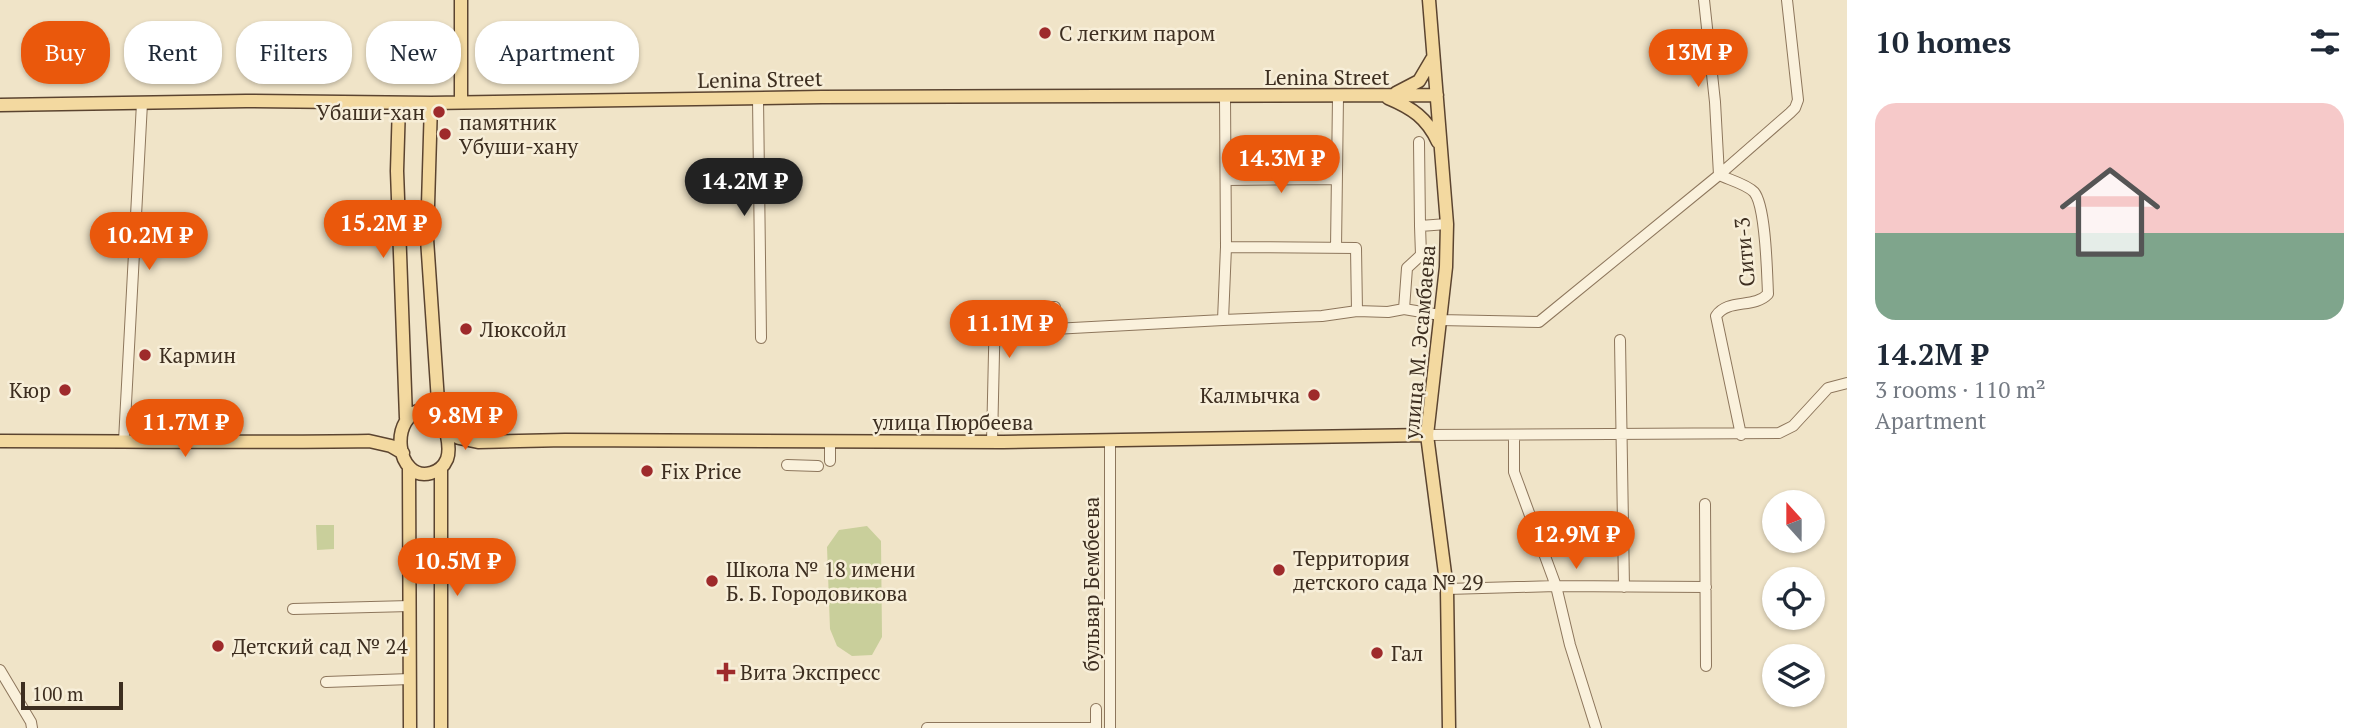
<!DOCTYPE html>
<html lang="en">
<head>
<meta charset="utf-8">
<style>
  :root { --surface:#fff; --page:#f2f2f3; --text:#1f2937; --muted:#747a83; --line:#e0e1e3; --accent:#ea580c }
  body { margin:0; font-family:"PT Serif",serif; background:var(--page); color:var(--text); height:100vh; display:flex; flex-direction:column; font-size:26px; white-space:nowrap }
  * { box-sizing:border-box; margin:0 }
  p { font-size:23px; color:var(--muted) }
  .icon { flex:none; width:38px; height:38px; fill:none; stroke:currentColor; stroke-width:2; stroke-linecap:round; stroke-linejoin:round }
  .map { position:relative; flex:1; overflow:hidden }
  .sheet { display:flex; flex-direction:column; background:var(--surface); width:525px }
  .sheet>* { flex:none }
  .guide { position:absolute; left:21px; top:21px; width:665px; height:63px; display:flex; gap:14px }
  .needle { width:46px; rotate:339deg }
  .fabs { position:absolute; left:1762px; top:490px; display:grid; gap:14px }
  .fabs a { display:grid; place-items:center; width:63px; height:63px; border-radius:50%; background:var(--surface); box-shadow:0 2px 5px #0004; font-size:35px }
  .scale { position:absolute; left:21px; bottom:18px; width:102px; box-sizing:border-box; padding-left:7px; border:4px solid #3d2e20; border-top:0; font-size:19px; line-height:24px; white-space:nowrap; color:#3d2e20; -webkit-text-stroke:5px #f7eed8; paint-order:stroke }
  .price { position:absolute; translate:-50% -60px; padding:0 16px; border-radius:24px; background:var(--accent); color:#fff; font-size:23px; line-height:46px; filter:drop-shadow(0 2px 4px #0008) }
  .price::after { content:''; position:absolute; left:50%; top:42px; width:21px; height:16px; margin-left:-10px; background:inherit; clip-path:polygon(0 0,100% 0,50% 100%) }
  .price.active { background:#222; color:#fff }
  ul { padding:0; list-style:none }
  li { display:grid; align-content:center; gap:14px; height:371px; padding:0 28px }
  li+li { border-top:2px solid var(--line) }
  li span { display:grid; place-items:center; height:217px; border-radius:21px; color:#555 }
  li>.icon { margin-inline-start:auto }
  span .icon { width:126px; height:126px; fill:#fffc; stroke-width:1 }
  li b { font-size:30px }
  h2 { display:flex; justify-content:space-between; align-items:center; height:84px; padding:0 28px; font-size:30px }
  .tag { padding:0 24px; border-radius:28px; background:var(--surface); box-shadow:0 2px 5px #0004; font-size:24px; line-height:63px }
  .tag.active { background:var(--accent); color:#fff }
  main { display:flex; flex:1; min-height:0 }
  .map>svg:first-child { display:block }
  .green { fill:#c9cf9b }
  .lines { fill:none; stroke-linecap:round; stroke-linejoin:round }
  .minor-casing { stroke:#8d765c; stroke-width:12 }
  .major-casing { stroke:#5b4430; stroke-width:15 }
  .minor { stroke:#faf1dc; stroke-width:10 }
  .major { stroke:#f3d9a0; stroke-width:12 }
  .poi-dot { fill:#9e2a2b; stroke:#f7eed8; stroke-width:2.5 }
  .labels { text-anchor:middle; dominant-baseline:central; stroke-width:5; stroke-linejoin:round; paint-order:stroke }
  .poi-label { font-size:21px; fill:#3d2e20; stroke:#f7eed8; text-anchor:start }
  .street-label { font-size:21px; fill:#3d2e20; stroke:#f7eed8 }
</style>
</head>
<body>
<main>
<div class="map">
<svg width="1847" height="728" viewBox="0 0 1847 728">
  <rect width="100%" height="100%" fill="#f0e4c8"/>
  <path class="green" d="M316,525H334V549L317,550Z
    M867,526L881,541L882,637L872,655L852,656L837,646L830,629L827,547L839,530Z"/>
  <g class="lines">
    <defs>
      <path id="minor" d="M1704,0L1715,102L1719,175C1730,180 1746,184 1754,192C1766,206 1767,274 1768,294C1754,309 1728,298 1716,316L1741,435
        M1225,97L1226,247L1223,320L1322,316L1357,311L1356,248L1226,247
        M758,98L761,338
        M1419,142L1420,226L1447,224
        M1226,180L1335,179
        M1420,226L1421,255L1407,268L1404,309L1440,315
        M1336,248L1338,97
        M1357,311L1388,312L1404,309
        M1439,320L1539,322L1719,175L1790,113L1795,108L1798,100L1787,0
        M995,332L1223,320
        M1620,340L1624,587
        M1427,435L1779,433L1793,426L1828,388L1847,383
        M1514,436V472L1556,586L1570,645L1596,728
        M124,441L142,103
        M1110,441V728
        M992,442L995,308L1055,307
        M830,461V441
        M787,465L818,466
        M1705,504L1706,666
        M1447,589L1556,586L1706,587
        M293,609L410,606
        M0,670L31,722L32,728
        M326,682L410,679
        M927,728H1096V709"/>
      <path id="major" d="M461,0V102
        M1429,0L1447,224L1446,267L1427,435L1447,589L1449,728
        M1396,93L1419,81L1432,59
        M1388,98C1412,108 1427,118 1438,142
        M399,103L397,171L406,418
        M431,103L427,239L439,416
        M0,105L246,101L431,103L822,97L1437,95
        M426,409C429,410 433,410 436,412C446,420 451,448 447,459C444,466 439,471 431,473C396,483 387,413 426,409Z
        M445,431L459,438L478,442L565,440L1003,442L1427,435
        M0,441C123,441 246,443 369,441L391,446L403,453
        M409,468L410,728
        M441,728V468"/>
    </defs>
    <use href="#minor" class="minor-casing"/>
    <use href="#major" class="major-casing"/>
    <use href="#minor" class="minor"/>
    <use href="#major" class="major"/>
  </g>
  <g class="poi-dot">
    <circle cx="1045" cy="33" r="7"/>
    <circle cx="439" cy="112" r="7"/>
    <circle cx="445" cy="134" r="7"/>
    <circle cx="466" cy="329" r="7"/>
    <circle cx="145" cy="355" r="7"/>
    <circle cx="65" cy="390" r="7"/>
    <circle cx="1314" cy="395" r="7"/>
    <circle cx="647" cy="471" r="7"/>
    <circle cx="1279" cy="570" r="7"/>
    <circle cx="712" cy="581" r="7"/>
    <circle cx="218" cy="646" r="7"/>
    <circle cx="1377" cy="653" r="7"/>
    <path d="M722.5 661.5h7v7h7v7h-7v7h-7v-7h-7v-7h7z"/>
  </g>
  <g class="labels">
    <g class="poi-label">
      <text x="1059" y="33">С легким паром</text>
      <text x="425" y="112" text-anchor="end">Убаши-хан</text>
      <text x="459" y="122">памятник<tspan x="459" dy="24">Убуши-хану</tspan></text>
      <text x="480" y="329">Люксойл</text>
      <text x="159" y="355">Кармин</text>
      <text x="51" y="390" text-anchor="end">Кюр</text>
      <text x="1300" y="395" text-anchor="end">Калмычка</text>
      <text x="661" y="471">Fix Price</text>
      <text x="1293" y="558">Территория<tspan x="1293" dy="24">детского сада № 29</tspan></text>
      <text x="726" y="569">Школа № 18 имени<tspan x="726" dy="24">Б. Б. Городовикова</tspan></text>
      <text x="232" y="646">Детский сад № 24</text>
      <text x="1391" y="653">Гал</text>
      <text x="740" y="672">Вита Экспресс</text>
    </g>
    <g class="street-label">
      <text x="1327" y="77">Lenina Street</text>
      <text transform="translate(760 79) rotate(-1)">Lenina Street</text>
      <text transform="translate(1744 252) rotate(-95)">Сити-3</text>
      <text transform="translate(1419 342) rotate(-85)">улица М. Эсамбаева</text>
      <text x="953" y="422">улица Пюрбеева</text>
      <text transform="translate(1091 584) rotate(-90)">бульвар Бембеева</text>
    </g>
  </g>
</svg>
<div class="fabs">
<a><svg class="needle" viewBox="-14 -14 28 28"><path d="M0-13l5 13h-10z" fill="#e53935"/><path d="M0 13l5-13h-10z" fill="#747a83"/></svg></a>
<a><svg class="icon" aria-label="locate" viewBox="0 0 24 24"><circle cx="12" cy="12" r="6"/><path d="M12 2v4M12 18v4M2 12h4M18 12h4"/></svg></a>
<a><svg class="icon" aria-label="layers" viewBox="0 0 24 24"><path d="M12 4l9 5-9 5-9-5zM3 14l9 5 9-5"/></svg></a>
</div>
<div class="scale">100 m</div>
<b class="price" style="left:1698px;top:89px">13M ₽</b>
<b class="price" style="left:1281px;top:195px">14.3M ₽</b>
<b class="price active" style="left:744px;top:218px">14.2M ₽</b>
<b class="price" style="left:383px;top:260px">15.2M ₽</b>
<b class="price" style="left:149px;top:272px">10.2M ₽</b>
<b class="price" style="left:1009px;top:360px">11.1M ₽</b>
<b class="price" style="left:465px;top:452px">9.8M ₽</b>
<b class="price" style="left:185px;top:459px">11.7M ₽</b>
<b class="price" style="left:1576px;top:571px">12.9M ₽</b>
<b class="price" style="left:457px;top:598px">10.5M ₽</b>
<div class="guide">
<a class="tag active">Buy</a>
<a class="tag">Rent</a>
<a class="tag">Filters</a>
<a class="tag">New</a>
<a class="tag">Apartment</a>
</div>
</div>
<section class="sheet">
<h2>10 homes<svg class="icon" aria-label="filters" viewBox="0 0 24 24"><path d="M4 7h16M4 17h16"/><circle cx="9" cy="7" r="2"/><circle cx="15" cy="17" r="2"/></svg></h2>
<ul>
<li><span style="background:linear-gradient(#f6c9c9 60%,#7fa58c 0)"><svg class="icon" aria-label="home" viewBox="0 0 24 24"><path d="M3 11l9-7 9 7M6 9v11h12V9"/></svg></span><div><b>14.2M ₽</b><p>3 rooms · 110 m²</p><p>Apartment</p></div></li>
</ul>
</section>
</main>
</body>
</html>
